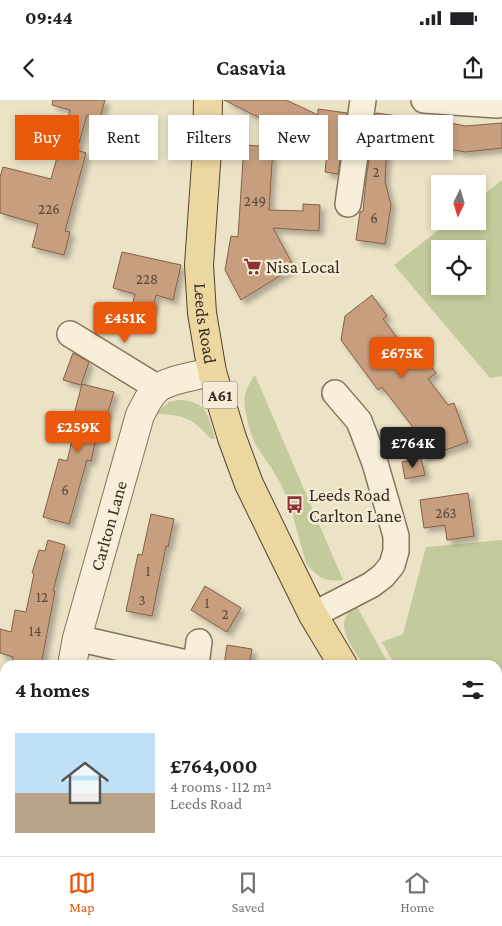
<!DOCTYPE html>
<html lang="en">
<head>
<meta charset="utf-8">
<style>
  :root { --surface:#fff; --page:#f6f6f6; --text:#202124; --muted:#757577; --line:#e0e0e0; --accent:#ea580c }
  body { margin:0; font-family:"Crimson Pro",serif; background:var(--page); color:var(--text); height:100vh; display:flex; flex-direction:column; font-size:19px; white-space:nowrap }
  * { box-sizing:border-box; margin:0 }
  p { font-size:16px; color:var(--muted) }
  .icon { flex:none; width:28px; height:28px; fill:none; stroke:currentColor; stroke-width:2; stroke-linecap:round; stroke-linejoin:round }
  .map { position:relative; flex:1; overflow:hidden }
  .panel { position:absolute; left:0px; top:560px; width:502px; height:196px; display:flex; flex-direction:column; background:var(--surface); border-radius:15px 15px 0 0; box-shadow:0 2px 8px #0003 }
  .panel>* { flex:none }
  .guide { position:absolute; left:15px; top:15px; width:472px; height:45px; display:flex; gap:10px }
  .needle { width:32px; rotate:185deg }
  .tools { position:absolute; left:431px; top:75px; display:grid; gap:10px }
  .tools a { display:grid; place-items:center; width:55px; height:55px; border-radius:0px; background:var(--surface); box-shadow:0 2px 8px #0003; font-size:25px }
  .price { position:absolute; translate:-50% -42px; padding:0 11px; border-radius:5px; background:var(--accent); color:#fff; font-size:16px; line-height:32px; filter:drop-shadow(0 1px 2px #0008) }
  .price::after { content:''; position:absolute; left:50%; top:30px; width:15px; height:11px; margin-left:-8px; background:inherit; clip-path:polygon(0 0,100% 0,50% 100%) }
  .price.on { background:#222; color:#fff }
  ul { padding:0; list-style:none }
  li { display:flex; align-items:center; gap:15px; height:125px; padding:0 15px }
  li span { display:grid; place-items:center; flex:none; width:140px; height:100px; border-radius:0px; color:#555 }
  li>.icon { margin-inline-start:auto }
  span .icon { width:60px; height:60px; fill:#fffc; stroke-width:1 }
  li b { font-size:21px }
  h2 { display:flex; justify-content:space-between; align-items:center; height:60px; padding:0 15px; font-size:21px }
  .tag { padding:0 18px; border-radius:0px; background:var(--surface); box-shadow:0 2px 8px #0003; font-size:18px; line-height:45px }
  .tag.on { background:var(--accent); color:#fff }
  .status { display:flex; justify-content:space-between; align-items:center; height:35px; padding:0 25px; background:var(--surface); direction:ltr }
  .status svg { height:14px; fill:currentColor }
  header { display:flex; justify-content:space-between; align-items:center; height:65px; padding:0 15px; background:var(--surface); font-size:22px; font-weight:600 }
  .tab-bar { display:flex; justify-content:space-around; align-items:center; height:70px; border-top:1px solid var(--line); background:var(--surface); font-size:14px; color:var(--muted) }
  .tab-bar a { display:grid; justify-items:center; gap:2px }
  .tab-bar .on { color:var(--accent) }
  .map>svg:first-child { display:block }
  .green { fill:#c3ca9b; fill-rule:evenodd }
  .building { fill:#c89f7e; stroke:#845f44; filter:url(#shadow) }
  .lines { fill:none; stroke-linecap:round; stroke-linejoin:round }
  .minor-casing { stroke:#86745d; stroke-width:28 }
  .tertiary-casing { stroke:#86745d; stroke-width:30 }
  .primary-casing { stroke:#554231; stroke-width:30 }
  .minor { stroke:#f7efd9; stroke-width:25 }
  .tertiary { stroke:#f7efd9; stroke-width:28 }
  .primary { stroke:#edd7a1; stroke-width:28 }
  .labels { text-anchor:middle; dominant-baseline:central; stroke-width:5; stroke-linejoin:round; paint-order:stroke }
  .number-label { font-size:15px; fill:#5b4938 }
  .shield { fill:#f4ecd6; stroke:#706657; stroke-width:1 }
  .shield-label { font-size:16px; font-weight:bold; fill:#372c20 }
  .poi-label { font-size:18px; fill:#372c20; stroke:#f4ecd6; text-anchor:start }
  .street-label { font-size:18px; fill:#372c20; stroke:#f4ecd6 }
</style>
</head>
<body>
<div class="status"><b>09:44</b><svg viewBox="0 0 49 12"><path d="M0 12V9h3v3zM5 12V6h3v6zM10 12V3h3v9zM15 12V0h3v12zM26 1h20v11H26zM47 4h2v5h-2z"/></svg></div>
<header><svg class="icon" aria-label="back" viewBox="0 0 24 24"><path d="M15 5l-7 7 7 7"/></svg>Casavia<svg class="icon" aria-label="share" viewBox="0 0 24 24"><path d="M12 15V3M7 8l5-5 5 5M5 13v7h14v-7"/></svg></header>
<div class="map">
<svg width="502" height="756" viewBox="0 0 502 756">
  <defs>
    <filter id="shadow"><feDropShadow dx="4.5" dy="4.5" stdDeviation="2.5" flood-color="#0004"/></filter>
  </defs>
  <rect width="100%" height="100%" fill="#ece2c6"/>
  <path class="green" d="M502,80V276L490,278L394,165L450,121H478V99ZM440,149H478V186H440Z
    M255,275L343,480C325,482 317,478 306,463C299,440 294,415 285,393C278,376 267,362 257,347C252,338 249,328 247,318C242,300 244,290 255,275Z
    M178,300C207,301 208,314 215,338L211,339C192,318 183,314 155,314L169,302Z
    M502,440V614L498,618V565H395L382,542L403,534L426,447Z
    M356,505L389,565H364C351,545 331,524 356,505Z"/>
  <path class="building" d="M53,0H105L100,18L87,15L77,50L86,53L65,131L70,132L64,155L32,147L38,124L0,113V77L3,67L51,79L70,10L52,5Z
    M224,0H286L318,15V9L347,13L338,74L325,72L327,53L320,49V48Z
    M376,13L434,21V20L466,26L502,23V48L465,52L416,43L415,50L387,46L385,81L391,105L385,144L356,140L360,112L363,111L366,79Z
    M244,45L273,47L269,110L303,111V104L320,105L319,131L273,128L294,167L241,200L225,170L231,136L238,137Z
    M122,152L181,165L173,200L156,195L152,211L132,206L135,194L113,188Z
    M372,195L387,216L383,219L415,261L422,255L436,273L428,279L448,305L454,303L468,342L423,358L412,326L382,287L378,290L341,240L345,216Z
    M73,253L89,262L81,285L63,280Z
    M82,284L114,292L106,319L101,318L91,361L87,360L69,424L43,417L59,359L67,361L79,312L75,311Z
    M421,358L425,375L405,379L402,362Z
    M468,393L474,436L447,440L445,425L424,428L420,400Z
    M151,414L174,419L168,447L166,446L152,516L126,511L138,454L142,455Z
    M48,440L65,445L53,491H55L41,565H11L13,557L0,553V529L11,532L15,510L26,512L34,474L32,473L39,450L45,451Z
    M205,486L241,508L227,532L191,510Z
    M227,545L252,549L249,565H224Z"/>
  <g class="lines">
    <defs>
      <path id="minor" d="M424,0L497,5L502,4
        M348,104L363,0
        M70,234L158,288
        M313,515L371,485L383,476L392,465L396,451V436L375,363L359,321L335,293
        M77,538L195,565
        M196,565L199,542
        M240,756L241,751"/>
      <g id="tertiary">
        <path id="s1" d="M72,565L77,538L140,315C145,306 150,294 158,288C169,280 198,275 212,272"/>
        <path d="M37,756V751"/>
      </g>
      <g id="primary">
        <path id="s2" d="M208,0L207,50L199,165L202,213L212,272L232,338L249,384L280,448L313,515L343,565"/>
        <path d="M461,751L465,756"/>
      </g>
    </defs>
    <use href="#minor" class="minor-casing"/>
    <use href="#tertiary" class="tertiary-casing"/>
    <use href="#primary" class="primary-casing"/>
    <use href="#minor" class="minor"/>
    <use href="#tertiary" class="tertiary"/>
    <use href="#primary" class="primary"/>
  </g>
  <defs>
    <symbol id="supermarket-bare" viewBox="-9 -9 18 18"><path d="M-6-5.5h2.5l.6 2H6L4.5 2H-2.5L-4.4-4H-6ZM-1.5 3.2a1.3 1.3 0 1 0 .1 0ZM3 3.2a1.3 1.3 0 1 0 .1 0Z" fill="#923230" stroke="#f4ecd6" stroke-width="2.5" paint-order="stroke"/></symbol>
    <symbol id="bus-bare" viewBox="-9 -9 18 18"><path d="M-5-6H5V4H4V6H2V4H-2V6H-4V4H-5ZM-3.5-4V0h7V-4ZM-3.5 1.2v1.5H-2V1.2ZM2 1.2v1.5H3.5V1.2Z" fill="#923230" stroke="#f4ecd6" stroke-width="2.5" paint-order="stroke"/></symbol>
  </defs>
  <g fill-rule="evenodd">
    <use href="#supermarket-bare" x="240" y="154" width="25" height="25"/>
    <use href="#bus-bare" x="282" y="392" width="25" height="25"/>
  </g>
  <g class="labels">
    <g class="number-label">
      <text x="376" y="72">2</text>
      <text x="255" y="101">249</text>
      <text x="49" y="109">226</text>
      <text x="374" y="118">6</text>
      <text x="147" y="179">228</text>
      <text x="65" y="390">6</text>
      <text x="446" y="413">263</text>
      <text x="148" y="471">1</text>
      <text x="42" y="497">12</text>
      <text x="142" y="500">3</text>
      <text x="207" y="503">1</text>
      <text x="225" y="514">2</text>
      <text x="35" y="531">14</text>
    </g>
    <rect class="shield" x="202.5" y="281.5" width="35" height="27" rx="4"/>
    <g class="shield-label">
      <text x="220" y="295">A61</text>
    </g>
    <g class="poi-label">
      <text x="266" y="167">Nisa Local</text>
      <text x="309" y="395">Leeds Road<tspan x="309" dy="21">Carlton Lane</tspan></text>
    </g>
    <g class="street-label">
      <text stroke="none"><textPath href="#s2" startOffset="224">Leeds Road</textPath></text>
      <text stroke="none"><textPath href="#s1" startOffset="144">Carlton Lane</textPath></text>
    </g>
  </g>
</svg>
<div class="tools">
<a><svg class="needle" viewBox="-14 -14 28 28"><path d="M0-13l5 13h-10z" fill="#e53935"/><path d="M0 13l5-13h-10z" fill="#757577"/></svg></a>
<a><svg class="icon" aria-label="locate" viewBox="0 0 24 24"><circle cx="12" cy="12" r="6"/><path d="M12 2v4M12 18v4M2 12h4M18 12h4"/></svg></a>
</div>
<b class="price" style="left:125px;top:244px">£451K</b>
<b class="price" style="left:402px;top:279px">£675K</b>
<b class="price" style="left:78px;top:353px">£259K</b>
<b class="price on" style="left:413px;top:369px">£764K</b>
<div class="guide">
<a class="tag on">Buy</a>
<a class="tag">Rent</a>
<a class="tag">Filters</a>
<a class="tag">New</a>
<a class="tag">Apartment</a>
</div>
<section class="panel">
<h2>4 homes<svg class="icon" aria-label="filters" viewBox="0 0 24 24"><path d="M4 7h16M4 17h16"/><circle cx="9" cy="7" r="2"/><circle cx="15" cy="17" r="2"/></svg></h2>
<ul>
<li><span style="background:linear-gradient(#bfe0f5 60%,#b9a48a 0)"><svg class="icon" aria-label="home" viewBox="0 0 24 24"><path d="M3 11l9-7 9 7M6 9v11h12V9"/></svg></span><div><b>£764,000</b><p>4 rooms · 112 m²</p><p>Leeds Road</p></div></li>
</ul>
</section>
</div>
<nav class="tab-bar">
<a class="on"><svg class="icon" aria-label="map" viewBox="0 0 24 24"><path d="M3 6l6-2 6 2 6-2v14l-6 2-6-2-6 2zM9 4v14M15 6v14"/></svg>Map</a>
<a><svg class="icon" aria-label="saved" viewBox="0 0 24 24"><path d="M7 4h10v16l-5-4-5 4z"/></svg>Saved</a>
<a><svg class="icon" aria-label="home" viewBox="0 0 24 24"><path d="M3 11l9-7 9 7M6 9v11h12V9"/></svg>Home</a>
</nav>
</body>
</html>
